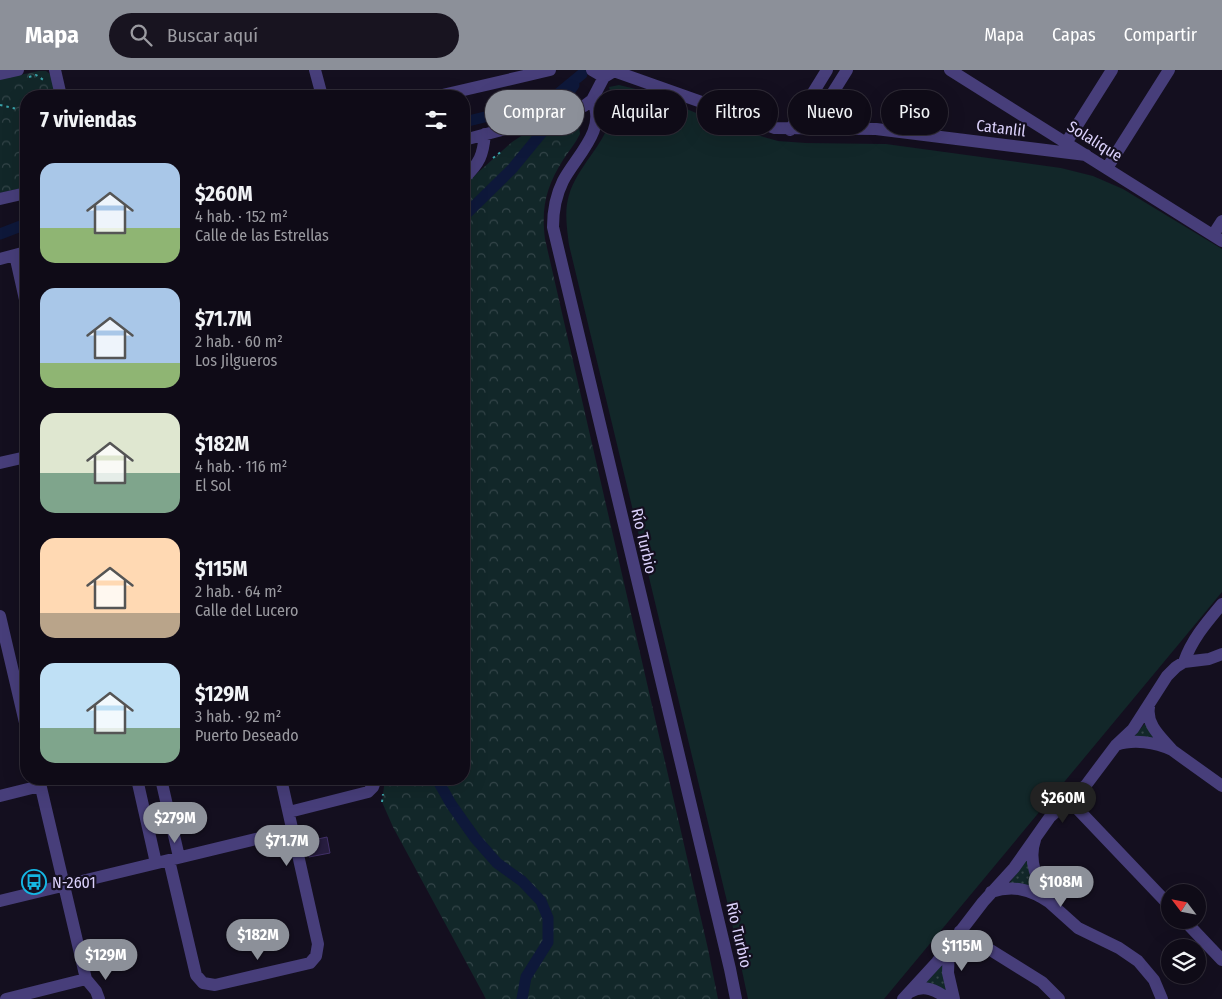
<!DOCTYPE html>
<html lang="es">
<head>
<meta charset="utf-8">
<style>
  :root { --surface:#0f0b17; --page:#181420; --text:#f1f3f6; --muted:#9b9ba1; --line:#2f2b36; --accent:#8c9099 }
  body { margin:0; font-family:"Fira Sans Condensed",sans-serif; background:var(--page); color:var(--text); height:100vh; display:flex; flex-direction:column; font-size:19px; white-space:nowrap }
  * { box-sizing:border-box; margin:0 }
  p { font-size:16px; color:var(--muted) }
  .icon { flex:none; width:28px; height:28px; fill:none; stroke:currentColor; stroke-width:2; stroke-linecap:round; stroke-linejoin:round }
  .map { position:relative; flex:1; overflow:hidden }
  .sheet { position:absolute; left:20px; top:20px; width:450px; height:695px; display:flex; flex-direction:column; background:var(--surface); border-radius:20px; box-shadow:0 5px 20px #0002,0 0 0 1px var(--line) }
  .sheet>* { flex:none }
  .top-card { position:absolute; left:485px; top:20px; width:475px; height:45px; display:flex; gap:10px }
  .needle { width:32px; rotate:302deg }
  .buttons { position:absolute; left:1161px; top:814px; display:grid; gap:10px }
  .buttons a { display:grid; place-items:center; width:45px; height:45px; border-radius:50%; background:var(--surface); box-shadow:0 5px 20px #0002,0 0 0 1px var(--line); font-size:25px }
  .price { position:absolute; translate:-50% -42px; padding:0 11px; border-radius:18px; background:var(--accent); color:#fff; font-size:16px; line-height:32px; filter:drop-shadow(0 1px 2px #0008) }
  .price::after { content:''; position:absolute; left:50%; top:30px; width:15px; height:11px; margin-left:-8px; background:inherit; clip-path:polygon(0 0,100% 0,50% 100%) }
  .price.active { background:#222; color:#fff }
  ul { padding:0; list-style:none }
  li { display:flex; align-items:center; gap:15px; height:125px; padding:0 20px }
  li span { display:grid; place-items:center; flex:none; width:140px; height:100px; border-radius:15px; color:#555 }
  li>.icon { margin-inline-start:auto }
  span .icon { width:60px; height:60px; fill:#fffc; stroke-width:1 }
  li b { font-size:21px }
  h2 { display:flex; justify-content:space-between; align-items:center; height:60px; padding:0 20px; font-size:21px }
  .tag { padding:0 18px; border-radius:22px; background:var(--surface); box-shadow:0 5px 20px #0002,0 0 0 1px var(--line); font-size:18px; line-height:45px }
  .tag.active { background:var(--accent); color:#fff }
  header { display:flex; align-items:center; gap:30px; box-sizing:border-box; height:70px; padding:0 25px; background:var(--accent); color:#fff }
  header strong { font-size:24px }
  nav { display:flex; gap:28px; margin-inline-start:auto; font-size:18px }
  .search { width:350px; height:45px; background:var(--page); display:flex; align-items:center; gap:12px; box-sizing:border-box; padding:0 18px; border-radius:28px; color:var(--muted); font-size:19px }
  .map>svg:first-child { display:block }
  .grass { fill:#122729 }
  .forest { fill:url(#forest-crowns) }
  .garden { fill:url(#garden-dots) }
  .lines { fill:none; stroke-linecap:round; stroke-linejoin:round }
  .canal { stroke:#0e183a; stroke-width:11 }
  .building { fill:#271d3f; stroke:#423169 }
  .path { stroke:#39a1a8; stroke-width:2; stroke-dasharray:2.5 4; stroke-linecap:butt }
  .minor { stroke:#473e7a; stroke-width:12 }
  .labels { text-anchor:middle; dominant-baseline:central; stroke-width:4.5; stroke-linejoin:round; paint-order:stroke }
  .street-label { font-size:16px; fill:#dbd1fb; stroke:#140f1f }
  .poi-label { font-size:16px; fill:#dbd1fb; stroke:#140f1f; text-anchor:start }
</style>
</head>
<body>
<header>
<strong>Mapa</strong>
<div class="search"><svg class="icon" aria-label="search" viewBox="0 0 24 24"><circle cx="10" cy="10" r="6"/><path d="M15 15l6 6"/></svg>Buscar aquí</div>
<nav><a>Mapa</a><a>Capas</a><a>Compartir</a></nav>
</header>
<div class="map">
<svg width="1222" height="929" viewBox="0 0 1222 929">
  <defs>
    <pattern id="forest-crowns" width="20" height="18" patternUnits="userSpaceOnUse" patternTransform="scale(1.25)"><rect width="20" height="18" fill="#122729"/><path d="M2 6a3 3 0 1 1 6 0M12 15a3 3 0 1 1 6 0" fill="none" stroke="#344549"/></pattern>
    <pattern id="garden-dots" width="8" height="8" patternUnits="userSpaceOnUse" patternTransform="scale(1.25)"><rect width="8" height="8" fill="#122729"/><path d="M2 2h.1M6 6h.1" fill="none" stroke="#344549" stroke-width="1.8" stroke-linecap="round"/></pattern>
  </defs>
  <rect width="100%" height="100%" fill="#140f1f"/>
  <path class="grass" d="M619,15L640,20L733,58L778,71L806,73L886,74L1061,98L1093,106L1123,119L1222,179V522L884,929H748L730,844L569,175C567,159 564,141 569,125C577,97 605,74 611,47C614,37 611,27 609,17Z"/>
  <path class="forest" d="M39,1H46L51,5L56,26H26V117L0,123V9Z
    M573,52L579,56L580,64C575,74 568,82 563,90C546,117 541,138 545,169L708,879L718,929H486L393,757L382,732L385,709H464V115L512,72L529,61Z"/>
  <path class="garden" d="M1146,652L1159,672L1133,668Z
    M1028,785L1039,821L1009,814Z
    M943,894L948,923L925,913Z"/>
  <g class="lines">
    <path class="canal" d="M561,34L574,15
      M464,52L538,34L559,23L582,4
      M464,146L512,99L544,60
      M0,164L26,154
      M437,709L451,734L475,768L497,793L522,811L541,831L548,848V872L526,907L522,929"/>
  </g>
  <path class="building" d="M312,763L314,766L317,764L318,769L327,767L330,783L309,787L304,764Z"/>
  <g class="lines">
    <path class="path" d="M29,7L36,5L45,11
      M0,35L26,41
      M493,88L502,81
      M382,732L383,724"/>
    <path class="minor" d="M55,0L61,26
      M315,0L322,26
      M592,0L604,7
      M950,0L1222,171
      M0,4L18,0
      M438,26L550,0
      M592,30C608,59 576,86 563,111C556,125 553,140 553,157L730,899L736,929
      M810,59L847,0
      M790,60L827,0
      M464,70L566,43L584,36L592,30L604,7L614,1L775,58L876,59L1086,85
      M1066,73L1112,0
      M1107,98L1169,0
      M464,108C480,93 483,85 485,64
      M0,129L26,123
      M1213,165L1222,151
      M15,185L26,234
      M0,189L26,182
      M0,393L26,387
      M0,546L26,657
      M1184,592C1192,569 1207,552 1222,534
      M1116,675C1133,669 1156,672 1172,680C1161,667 1146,655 1149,637
      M1172,680L1222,716
      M39,709L86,909L96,921L99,929
      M137,709L156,793
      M161,709L179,787
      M0,726L40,716
      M1069,730L1170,836
      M289,742L368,722L373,717L376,709
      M169,790L196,905L203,913L215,915L310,893L316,886L318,874L281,709
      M991,822C1013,815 1030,819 1049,832C1039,813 1027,792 1035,770
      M0,831L293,760
      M1049,832L1078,858L1119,878L1138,891L1154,910L1162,929
      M1184,850L1222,890
      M960,861L1042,912L1059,929
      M949,877L948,903L954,929
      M910,922C924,914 936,920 948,929
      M6,929L86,909
      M903,929L937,892L983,832L1014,798L1050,747L1086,715L1116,675L1133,659L1167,606L1176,597L1184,592L1209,589L1222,584"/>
  </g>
  <defs>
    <symbol id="bus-ring" viewBox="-11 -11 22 22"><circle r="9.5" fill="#140f1f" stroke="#15b7e4" stroke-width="1.5"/><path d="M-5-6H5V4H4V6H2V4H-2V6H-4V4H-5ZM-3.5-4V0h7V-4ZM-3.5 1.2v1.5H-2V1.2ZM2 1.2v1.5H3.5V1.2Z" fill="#15b7e4"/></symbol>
  </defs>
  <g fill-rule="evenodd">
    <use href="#bus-ring" x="20" y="798" width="28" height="28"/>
  </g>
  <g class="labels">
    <g class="street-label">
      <text transform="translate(1001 58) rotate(7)">Catanlil</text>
      <text transform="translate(1095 71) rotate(32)">Solalique</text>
      <text transform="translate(644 471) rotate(77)">Río Turbio</text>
      <text transform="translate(739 865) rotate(77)">Río Turbio</text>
    </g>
    <g class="poi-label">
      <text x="52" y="812">N-2601</text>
    </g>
  </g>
</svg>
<div class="buttons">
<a><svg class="needle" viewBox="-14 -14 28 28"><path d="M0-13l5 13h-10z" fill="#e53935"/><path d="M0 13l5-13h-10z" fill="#9b9ba1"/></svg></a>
<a><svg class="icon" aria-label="layers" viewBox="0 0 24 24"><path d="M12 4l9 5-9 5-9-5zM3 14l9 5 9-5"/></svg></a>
</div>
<b class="price active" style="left:1063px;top:754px">$260M</b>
<b class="price" style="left:175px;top:774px">$279M</b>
<b class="price" style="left:287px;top:797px">$71.7M</b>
<b class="price" style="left:1061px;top:838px">$108M</b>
<b class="price" style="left:258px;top:891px">$182M</b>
<b class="price" style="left:962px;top:902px">$115M</b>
<b class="price" style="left:106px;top:911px">$129M</b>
<div class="top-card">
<a class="tag active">Comprar</a>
<a class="tag">Alquilar</a>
<a class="tag">Filtros</a>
<a class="tag">Nuevo</a>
<a class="tag">Piso</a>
</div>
<section class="sheet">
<h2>7 viviendas<svg class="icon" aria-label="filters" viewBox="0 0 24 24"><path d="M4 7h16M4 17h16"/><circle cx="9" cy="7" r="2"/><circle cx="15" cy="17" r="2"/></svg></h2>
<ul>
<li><span style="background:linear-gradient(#a9c7e8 65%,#8fb573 0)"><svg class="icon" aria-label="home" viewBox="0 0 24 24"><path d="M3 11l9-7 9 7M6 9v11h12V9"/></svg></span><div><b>$260M</b><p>4 hab. · 152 m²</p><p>Calle de las Estrellas</p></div></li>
<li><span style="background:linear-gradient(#a9c7e8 75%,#8fb573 0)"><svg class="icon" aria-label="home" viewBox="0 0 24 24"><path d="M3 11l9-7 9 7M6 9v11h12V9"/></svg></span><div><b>$71.7M</b><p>2 hab. · 60 m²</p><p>Los Jilgueros</p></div></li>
<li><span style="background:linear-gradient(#dfe7d0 60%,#7fa58c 0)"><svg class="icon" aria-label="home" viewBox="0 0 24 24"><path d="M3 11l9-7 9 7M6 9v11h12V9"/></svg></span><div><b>$182M</b><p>4 hab. · 116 m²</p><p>El Sol</p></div></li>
<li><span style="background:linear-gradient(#ffd9b3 75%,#b9a48a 0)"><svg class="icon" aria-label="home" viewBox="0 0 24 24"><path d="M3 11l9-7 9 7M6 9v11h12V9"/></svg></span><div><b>$115M</b><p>2 hab. · 64 m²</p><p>Calle del Lucero</p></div></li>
<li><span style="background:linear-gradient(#bfe0f5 65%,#7fa58c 0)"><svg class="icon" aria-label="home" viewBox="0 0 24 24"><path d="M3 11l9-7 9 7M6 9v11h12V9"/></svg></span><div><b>$129M</b><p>3 hab. · 92 m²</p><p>Puerto Deseado</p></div></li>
</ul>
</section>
</div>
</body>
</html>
